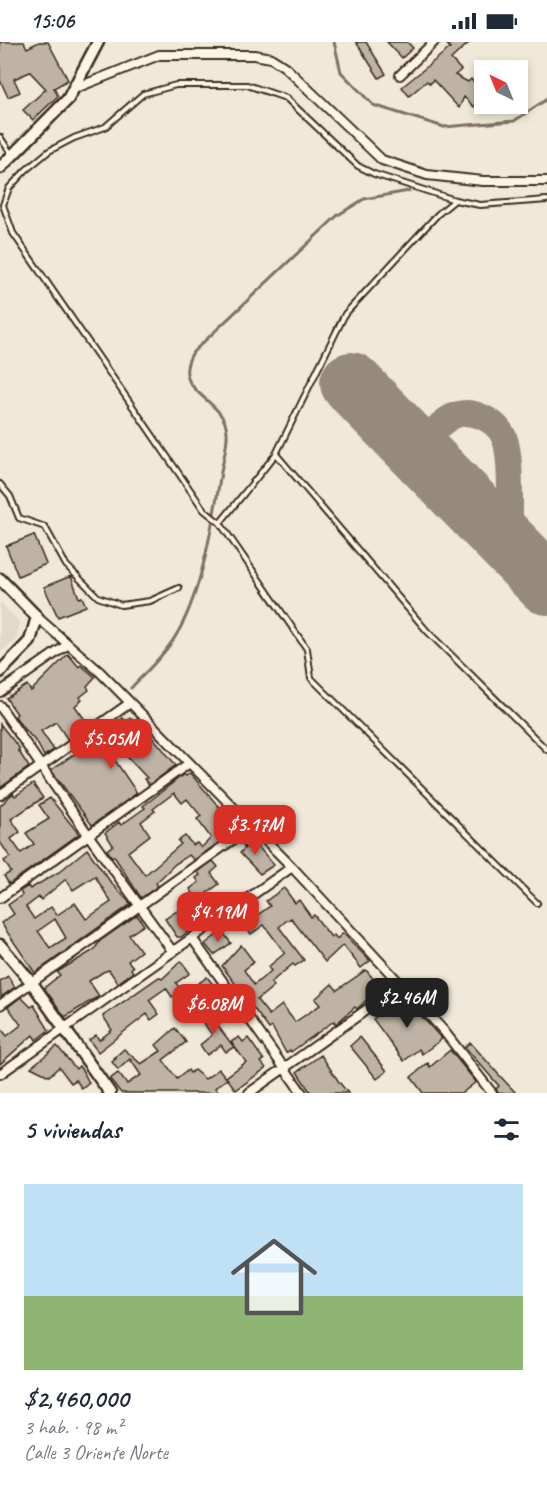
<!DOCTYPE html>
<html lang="es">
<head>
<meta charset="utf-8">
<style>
  :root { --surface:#fff; --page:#f6f6f7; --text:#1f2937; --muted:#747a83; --accent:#d93025 }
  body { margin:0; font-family:Caveat,sans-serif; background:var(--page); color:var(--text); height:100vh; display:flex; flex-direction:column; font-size:22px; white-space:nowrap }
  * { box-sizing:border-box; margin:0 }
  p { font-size:20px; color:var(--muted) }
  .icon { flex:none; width:33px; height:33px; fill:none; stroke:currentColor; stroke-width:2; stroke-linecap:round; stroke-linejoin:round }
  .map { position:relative; height:1051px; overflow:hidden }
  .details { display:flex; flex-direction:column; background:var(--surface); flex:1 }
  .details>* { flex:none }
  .needle { width:39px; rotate:317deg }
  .controls { position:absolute; left:474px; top:18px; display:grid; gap:12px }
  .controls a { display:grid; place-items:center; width:54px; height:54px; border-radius:0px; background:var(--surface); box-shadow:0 3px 9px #0003; font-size:30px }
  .price { position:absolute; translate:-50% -51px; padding:0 14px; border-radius:12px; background:var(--accent); color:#fff; font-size:20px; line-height:39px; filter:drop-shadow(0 2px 3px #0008) }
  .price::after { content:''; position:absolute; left:50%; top:36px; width:18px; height:14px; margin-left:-9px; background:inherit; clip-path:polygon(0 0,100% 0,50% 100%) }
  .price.selected { background:#222; color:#fff }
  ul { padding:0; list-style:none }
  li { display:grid; align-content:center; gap:12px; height:318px; padding:0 24px }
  li span { display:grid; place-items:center; height:186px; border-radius:0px; color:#555 }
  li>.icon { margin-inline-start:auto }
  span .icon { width:108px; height:108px; fill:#fffc; stroke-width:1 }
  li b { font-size:26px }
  h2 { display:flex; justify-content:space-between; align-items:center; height:72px; padding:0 24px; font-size:26px }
  .status { display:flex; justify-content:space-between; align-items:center; height:42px; padding:0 30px; background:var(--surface); direction:ltr }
  .status svg { height:16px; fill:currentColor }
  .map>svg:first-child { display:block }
  .built { fill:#e1d9c9 }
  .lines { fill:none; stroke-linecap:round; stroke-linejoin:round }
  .stream { stroke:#7e7163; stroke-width:3 }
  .taxiway { stroke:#968a7c; stroke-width:26 }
  .runway { stroke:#968a7c; stroke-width:62 }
  .building { fill:#beb3a4; stroke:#3b2a1e; stroke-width:1.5; fill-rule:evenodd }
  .lane-casing { stroke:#3b2a1e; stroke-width:8 }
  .street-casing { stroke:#3b2a1e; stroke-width:12 }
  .secondary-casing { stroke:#3b2a1e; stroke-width:15 }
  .path { stroke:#3b2a1e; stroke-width:1.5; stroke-dasharray:4.5 4.5; stroke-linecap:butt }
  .lane { stroke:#fcf5e5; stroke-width:4 }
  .street { stroke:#fcf5e5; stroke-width:8 }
  .secondary { stroke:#fcf5e5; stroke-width:10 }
</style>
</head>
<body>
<div class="status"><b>15:06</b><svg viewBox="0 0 49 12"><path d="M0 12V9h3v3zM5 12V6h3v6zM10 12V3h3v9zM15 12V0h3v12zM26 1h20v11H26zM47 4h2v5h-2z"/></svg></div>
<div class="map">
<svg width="547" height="1051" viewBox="0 0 547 1051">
  <rect width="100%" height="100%" fill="#f0e9d9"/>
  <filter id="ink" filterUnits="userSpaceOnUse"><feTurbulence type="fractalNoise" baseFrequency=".0167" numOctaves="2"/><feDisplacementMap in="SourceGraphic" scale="12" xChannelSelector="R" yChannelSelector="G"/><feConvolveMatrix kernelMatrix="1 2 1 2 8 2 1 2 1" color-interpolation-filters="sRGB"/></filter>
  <g filter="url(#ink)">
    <path class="built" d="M0,560L20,581L16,599L0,610Z"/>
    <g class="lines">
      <path class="stream" d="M334,0L341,30L373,63L444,85L514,79L547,57
        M131,646C147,629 167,610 178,590C203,546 213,479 221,430C223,418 228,402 227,390C225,355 168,351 193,310L338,173L364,157L409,149"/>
      <path class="taxiway" d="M417,408C433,390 452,362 480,374C490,378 499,384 504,395C513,416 509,479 510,505"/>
      <path class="runway" d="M351,341L547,542"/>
    </g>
    <path class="building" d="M0,0H24L27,6L39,0H48L68,38L54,46L58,54L33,78L23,68L46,47L30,30L14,37L20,50L8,55L0,38Z
      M356,0H366L386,32L379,36Z
      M387,0H407L413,6L402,16Z
      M445,0H470L451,17L461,28L455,33L468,40L471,37L484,49V54L474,65L464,55L459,66L433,38L430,42L427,39L409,54L402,45L450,6Z
      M34,493L46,522L18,534L6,504Z
      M71,534L79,556L82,555L86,564L58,575L44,545Z
      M68,612L79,625L81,623L95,635L87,644L89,648L80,655L82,657L75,664L89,683L68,698L56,680L41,689L54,708L44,714L37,701L20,682L15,674L17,672L6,656L27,643L31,649Z
      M123,676L126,680L130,676L156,699L176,723L149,743L144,737L147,736L115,702L108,708L137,751L92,783L51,728L85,705L88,710L101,701L107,695L104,691Z
      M0,682L20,707L18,708L29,725L0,746Z
      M190,731L238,787L194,818L189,813L175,822L156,841L158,844L141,856L114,814L112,815L107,808L113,803L105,791L119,780L121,783L145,766L143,764L151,758L184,732L186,734ZM174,751L182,761L187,757L201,774L197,777L211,796L201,806L197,801L193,803L185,794L178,799L181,802L145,833L128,810L150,793L141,780L155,769L153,767Z
      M33,742L43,756L11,777L20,790L11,797L21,811L34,802L26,791L49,777L39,763L50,756L79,792L9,842L4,834L11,830L4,819L10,815L0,800V764L13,751L15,754Z
      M249,794L274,823L260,832L240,811L245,806L240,800Z
      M87,807L112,842L131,862L35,931L1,881L14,872L8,863L22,853L20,849L28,844L30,847L59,830ZM95,834L111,860L86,877L75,861L57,873L51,865L34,877L26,865L39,855L41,858L66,837L73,848ZM55,877L66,896L50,906L38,889Z
      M213,819L218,825L211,831L219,842L207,851L217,867L181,895H177L165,877L177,869L181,875L200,862L190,847L199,840L196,836L200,833L198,830Z
      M284,846L295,861L299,858L311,875L314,873L331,895L334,893L337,897L343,891L370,919L361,926L343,903L325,920L291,876L286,879L279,885L304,918L295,924L293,922L276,936L271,941L274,944L257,958L269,973L282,963L295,980L320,963L315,957L332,942L337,948L366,928L380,945L357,967L355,965L336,982L334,979L291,1010L290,1008L286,1011L272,985L269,987L222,924L241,903L254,920L244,928L254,943L271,929L268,925L285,911L264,883L251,892L239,879L252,869L256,874L270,864L266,859Z
      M137,873L144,883L129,893L141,909L128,919L133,925L131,927L133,930L118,941L109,928L103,930L89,939L99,954L65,975L44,946L60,933L57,930L94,908L100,899Z
      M222,889L231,901L214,913L205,902Z
      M181,919L190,931L176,941L181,948L172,955L166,946L149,958L159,972L151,978L147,972L98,1010L89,998L96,993L99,998L112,988L103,974L159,935L162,937Z
      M8,934L15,945L1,955L0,939Z
      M207,935L216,946L198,959L190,948Z
      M21,955L31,965L34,963L49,988L36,998L33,993L0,1022V985L7,994L21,983L8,965Z
      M404,955L442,997L422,1012L419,1007L404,1019L373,977Z
      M204,966L234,1005L226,1010L221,1003L207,1013L200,1003L212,993L197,971Z
      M175,986L186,1000L163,1018L177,1037L188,1028L190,1031L194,1028L205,1037L219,1027L227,1037L215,1046L219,1051H121L110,1037L118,1031L127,1042L141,1033L130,1017L118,1028L112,1020L116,1017L114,1016L124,1007L141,1022L161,1009L156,1003Z
      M239,995L243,1000L248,996L264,1018L261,1020L266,1026L236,1048L226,1035L246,1020L231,1000Z
      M360,995L387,1029L377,1037L350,1004Z
      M470,1000L499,1033L516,1051H498L496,1047L499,1044L465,1005Z
      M57,1004L76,1027L79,1024L84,1031L89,1041L82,1047L76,1038L71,1041L59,1025L49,1034L31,1025Z
      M450,1008L476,1040L462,1051H423L411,1035L428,1021L430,1025Z
      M321,1013L339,1040L348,1051H311L297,1030Z"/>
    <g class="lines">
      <defs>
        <path id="lane" d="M0,95L12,113
          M276,412L427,589L547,708
          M0,442L10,454L19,476L45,485L66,523L98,555L121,563L150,559L179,546
          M220,481L276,412L345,272L438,172L455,158
          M537,861L311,636L307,607L220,481L204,468L13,191L3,163L9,146L26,128L49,109L74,96L105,85L143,52L176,43H247L286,56L358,124L374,132L455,158L480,163L547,158"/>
        <path id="street" d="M400,33L434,0
          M76,46L159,13H254L271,16L285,25L382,118L427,133L483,139H547
          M37,575L100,630L292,825L443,988L492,1051
          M0,650L67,603
          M0,664L89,794L173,910
          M0,753L130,661
          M0,856L188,722
          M192,896L302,1051
          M0,963L252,784
          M0,1032L292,825
          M249,1051L373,963"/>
        <path id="secondary" d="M0,126L68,57L98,0
          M0,537L37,575L30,599L0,630
          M0,903L32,941L110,1051"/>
      </defs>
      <use href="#lane" class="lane-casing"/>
      <use href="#street" class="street-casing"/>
      <use href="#secondary" class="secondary-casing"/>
      <path class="path" d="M381,958L394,948"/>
      <use href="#lane" class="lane"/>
      <use href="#street" class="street"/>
      <use href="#secondary" class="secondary"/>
    </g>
  </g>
</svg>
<div class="controls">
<a><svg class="needle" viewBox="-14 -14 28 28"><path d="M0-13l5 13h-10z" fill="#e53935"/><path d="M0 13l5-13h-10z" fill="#747a83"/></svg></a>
</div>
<b class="price" style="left:111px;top:728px">$5.05M</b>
<b class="price" style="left:255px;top:814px">$3.17M</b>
<b class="price" style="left:218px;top:901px">$4.19M</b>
<b class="price selected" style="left:407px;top:987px">$2.46M</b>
<b class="price" style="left:214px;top:993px">$6.08M</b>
</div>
<section class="details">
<h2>5 viviendas<svg class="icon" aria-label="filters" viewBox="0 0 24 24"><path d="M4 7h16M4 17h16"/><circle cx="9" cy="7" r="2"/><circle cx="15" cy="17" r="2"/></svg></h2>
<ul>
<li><span style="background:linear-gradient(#bfe0f5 60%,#8fb573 0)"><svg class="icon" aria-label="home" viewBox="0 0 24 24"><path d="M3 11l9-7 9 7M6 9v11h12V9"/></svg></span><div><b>$2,460,000</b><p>3 hab. · 98 m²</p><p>Calle 3 Oriente Norte</p></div></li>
</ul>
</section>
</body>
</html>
